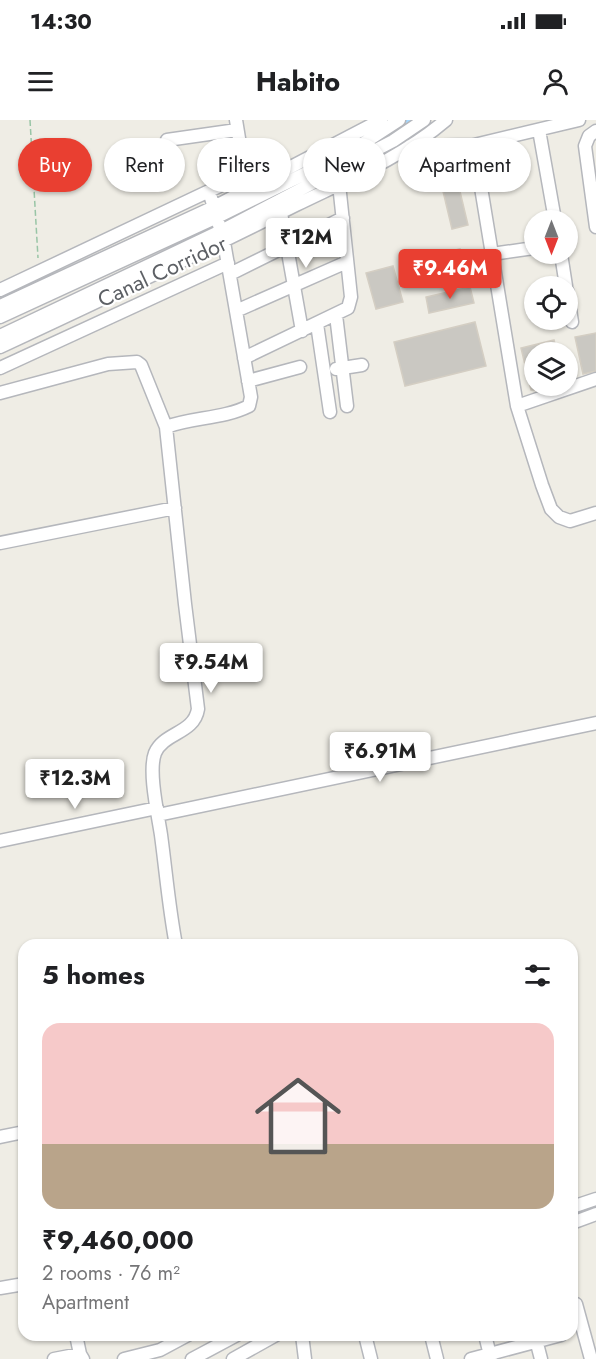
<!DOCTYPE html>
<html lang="en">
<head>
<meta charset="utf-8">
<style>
  :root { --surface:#fff; --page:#f6f6f6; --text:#202124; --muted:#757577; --accent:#e93f31 }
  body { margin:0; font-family:Jost,sans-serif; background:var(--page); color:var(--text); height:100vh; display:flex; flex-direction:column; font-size:22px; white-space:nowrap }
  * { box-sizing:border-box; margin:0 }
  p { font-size:20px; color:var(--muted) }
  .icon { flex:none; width:33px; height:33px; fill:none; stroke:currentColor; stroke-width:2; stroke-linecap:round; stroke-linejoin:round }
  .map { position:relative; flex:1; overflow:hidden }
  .sheet { position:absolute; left:18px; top:819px; width:560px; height:402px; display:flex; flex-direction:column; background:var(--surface); border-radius:18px; box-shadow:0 2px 4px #0004 }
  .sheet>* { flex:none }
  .top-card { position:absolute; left:18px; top:18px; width:561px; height:54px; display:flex; gap:12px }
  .needle { width:39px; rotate:180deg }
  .fabs { position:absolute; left:524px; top:90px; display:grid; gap:12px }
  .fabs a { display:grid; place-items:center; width:54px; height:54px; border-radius:50%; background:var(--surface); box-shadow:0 2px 4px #0004; font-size:30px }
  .price { position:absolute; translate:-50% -51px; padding:0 14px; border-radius:6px; background:#fff; color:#222; font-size:20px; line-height:39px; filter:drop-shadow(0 2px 3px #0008) }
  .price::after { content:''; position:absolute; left:50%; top:36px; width:18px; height:14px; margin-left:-9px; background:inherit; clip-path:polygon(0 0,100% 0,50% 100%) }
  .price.on { background:var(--accent); color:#fff }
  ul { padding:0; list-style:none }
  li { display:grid; align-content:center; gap:12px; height:318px; padding:0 24px }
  li span { display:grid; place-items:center; height:186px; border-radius:18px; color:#555 }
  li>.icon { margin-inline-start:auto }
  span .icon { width:108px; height:108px; fill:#fffc; stroke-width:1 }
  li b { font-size:26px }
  h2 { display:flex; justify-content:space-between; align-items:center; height:72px; padding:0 24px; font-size:26px }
  .pill { padding:0 21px; border-radius:27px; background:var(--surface); box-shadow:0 2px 4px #0004; font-size:21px; line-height:54px }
  .pill.on { background:var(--accent); color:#fff }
  .status { display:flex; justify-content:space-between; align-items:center; height:42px; padding:0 30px; background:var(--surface); direction:ltr }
  .status svg { height:16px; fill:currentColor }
  header { display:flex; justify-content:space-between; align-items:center; height:78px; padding:0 24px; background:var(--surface); font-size:27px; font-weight:700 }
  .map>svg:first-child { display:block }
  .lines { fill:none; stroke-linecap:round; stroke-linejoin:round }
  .canal { stroke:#a5d8ff; stroke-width:10 }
  .building { fill:#cac8c2; stroke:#d4cec3; stroke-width:1.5 }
  .minor-casing { stroke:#b5b7bc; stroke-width:15 }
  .path { stroke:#99c5a6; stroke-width:1.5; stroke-dasharray:6 3; stroke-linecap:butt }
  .minor { stroke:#fff; stroke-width:12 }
  .labels { text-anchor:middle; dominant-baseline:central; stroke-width:4.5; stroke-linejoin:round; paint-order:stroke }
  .street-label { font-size:22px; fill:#5d6065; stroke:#fff }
</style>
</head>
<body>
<div class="status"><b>14:30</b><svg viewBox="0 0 49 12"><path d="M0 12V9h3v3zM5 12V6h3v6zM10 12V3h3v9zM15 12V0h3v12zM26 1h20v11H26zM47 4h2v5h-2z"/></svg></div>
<header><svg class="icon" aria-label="menu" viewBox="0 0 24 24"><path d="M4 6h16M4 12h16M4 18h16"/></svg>Habito<svg class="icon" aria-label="person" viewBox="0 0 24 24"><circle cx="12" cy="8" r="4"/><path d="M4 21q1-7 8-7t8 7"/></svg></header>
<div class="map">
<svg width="596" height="1239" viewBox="0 0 596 1239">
  <rect width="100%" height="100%" fill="#efede5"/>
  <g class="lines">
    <path class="canal" d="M391,12L411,0"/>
  </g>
  <path class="building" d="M452,38L468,105L452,109L436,42Z
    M460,129L464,146L417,157L412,140Z
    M393,146L403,182L376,189L366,153Z
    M470,167L474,183L429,193L426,177Z
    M475,202L486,246L405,266L394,222Z
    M596,213V251L583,254L575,217Z
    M554,220L557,232H534V270H531L521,228Z"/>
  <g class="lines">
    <defs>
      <path id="minor" d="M236,0L246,61
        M539,10L555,100
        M596,11L589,16L585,26L596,107
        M167,20L237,10
        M474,25L517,286L542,365L551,389L559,397L570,401L596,393
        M410,26L474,25L579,0
        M281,93L302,211
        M492,134L534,128
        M561,134L566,166
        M230,154L343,98
        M0,170L245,54
        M567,170L572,202
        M0,186L214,87L381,0
        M236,191L347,142
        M336,195L347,286
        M0,197L217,97L353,30L399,0
        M317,204L330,292
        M0,216L221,111L393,21L424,0
        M0,227C99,181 198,134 296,85C347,60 403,37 446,0
        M244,238L348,188L351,177L339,64
        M0,248L228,143
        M336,249L362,245
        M248,261L300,247
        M0,273L108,244L137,242L141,245L166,307C193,297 223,299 249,286L251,277L224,122L209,71
        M517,286L596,259
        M166,307L185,484L198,589C194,614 164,612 155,633C148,651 158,695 161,715C166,752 169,789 176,825
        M0,423L175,388
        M158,695L596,603
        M0,721L157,688
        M0,1017L24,1012
        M572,1087L596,1079
        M572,1103L596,1094
        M0,1168L24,1164
        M576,1184L591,1239
        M76,1215L80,1234L83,1239
        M302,1215L305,1239
        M365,1215L371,1239
        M431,1215L437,1239
        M485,1215L491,1239
        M535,1216L541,1239
        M54,1239L80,1234
        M124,1239L160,1230L188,1215
        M192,1239L237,1215
        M233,1239L276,1215
        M471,1239L561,1215"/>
    </defs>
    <use href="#minor" class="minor-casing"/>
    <path class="path" d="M30,0L38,138"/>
    <use href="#minor" class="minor"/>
  </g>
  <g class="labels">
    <g class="street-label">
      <text transform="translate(162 151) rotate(-25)">Canal Corridor</text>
    </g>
  </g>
</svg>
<div class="fabs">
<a><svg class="needle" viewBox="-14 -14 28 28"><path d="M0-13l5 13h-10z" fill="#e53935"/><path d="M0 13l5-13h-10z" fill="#757577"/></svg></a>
<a><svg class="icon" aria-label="locate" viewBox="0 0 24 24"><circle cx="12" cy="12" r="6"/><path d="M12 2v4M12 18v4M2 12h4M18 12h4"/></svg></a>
<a><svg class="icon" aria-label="layers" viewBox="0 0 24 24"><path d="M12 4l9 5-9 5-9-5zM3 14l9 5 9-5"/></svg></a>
</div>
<b class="price" style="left:306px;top:149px">₹12M</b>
<b class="price on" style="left:450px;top:180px">₹9.46M</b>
<b class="price" style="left:211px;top:574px">₹9.54M</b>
<b class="price" style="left:380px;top:663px">₹6.91M</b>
<b class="price" style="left:75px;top:690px">₹12.3M</b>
<div class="top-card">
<a class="pill on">Buy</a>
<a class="pill">Rent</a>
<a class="pill">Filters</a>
<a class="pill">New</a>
<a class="pill">Apartment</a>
</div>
<section class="sheet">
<h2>5 homes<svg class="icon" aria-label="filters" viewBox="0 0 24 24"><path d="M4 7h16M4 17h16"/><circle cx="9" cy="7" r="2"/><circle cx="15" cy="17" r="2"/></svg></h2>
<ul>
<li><span style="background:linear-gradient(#f6c9c9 65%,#b9a48a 0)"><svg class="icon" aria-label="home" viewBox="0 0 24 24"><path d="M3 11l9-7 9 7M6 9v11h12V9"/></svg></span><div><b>₹9,460,000</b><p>2 rooms · 76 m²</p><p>Apartment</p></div></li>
</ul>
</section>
</div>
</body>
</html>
